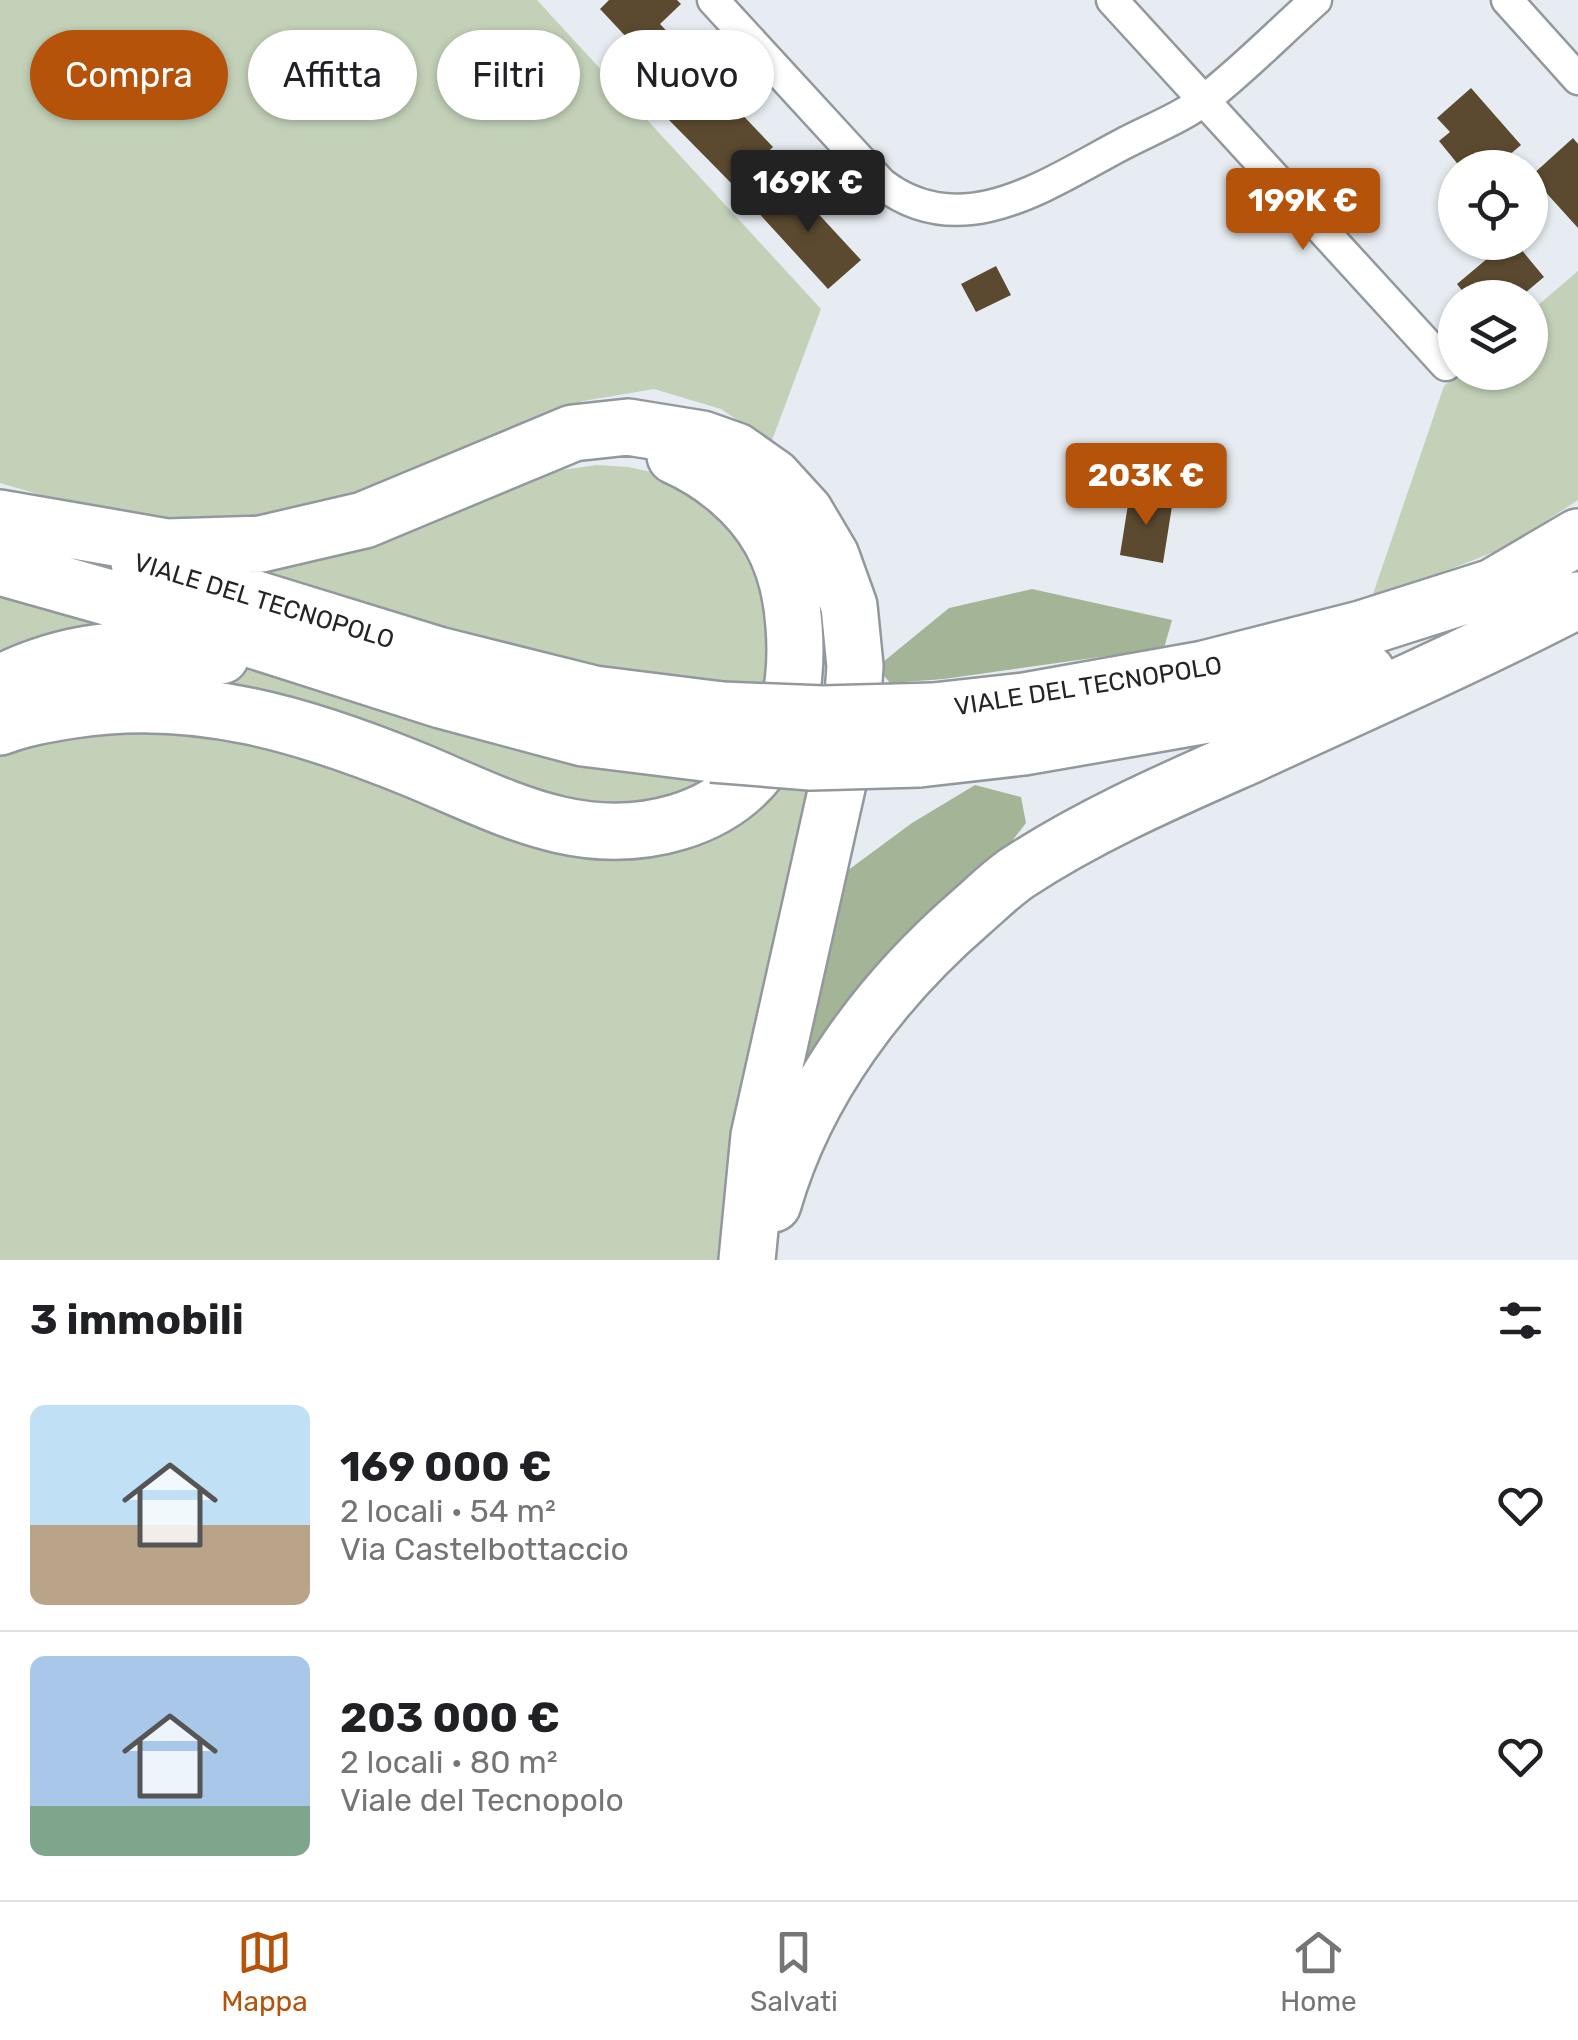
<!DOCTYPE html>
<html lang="it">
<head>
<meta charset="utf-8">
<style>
  :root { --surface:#fff; --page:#f6f6f6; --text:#202124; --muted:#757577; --line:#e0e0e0; --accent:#b45309 }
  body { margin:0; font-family:Rubik,sans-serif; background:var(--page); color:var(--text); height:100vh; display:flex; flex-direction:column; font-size:38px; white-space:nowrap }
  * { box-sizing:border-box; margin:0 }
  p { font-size:32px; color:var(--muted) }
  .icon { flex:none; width:55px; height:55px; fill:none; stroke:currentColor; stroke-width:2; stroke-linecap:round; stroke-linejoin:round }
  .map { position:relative; height:1260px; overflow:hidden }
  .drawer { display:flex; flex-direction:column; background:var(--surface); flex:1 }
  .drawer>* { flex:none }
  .guide { position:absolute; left:30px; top:30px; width:1000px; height:90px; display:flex; gap:20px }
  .tools { position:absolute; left:1438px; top:150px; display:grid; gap:20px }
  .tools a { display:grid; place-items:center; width:110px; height:110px; border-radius:50%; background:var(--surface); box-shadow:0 2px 8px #0004; font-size:50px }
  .price { position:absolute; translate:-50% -85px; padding:0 22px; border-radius:10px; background:var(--accent); color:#fff; font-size:32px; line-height:65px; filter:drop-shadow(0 2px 5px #0008) }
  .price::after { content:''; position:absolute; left:50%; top:60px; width:30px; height:22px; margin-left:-15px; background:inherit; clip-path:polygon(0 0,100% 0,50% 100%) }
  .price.current { background:#222; color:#fff }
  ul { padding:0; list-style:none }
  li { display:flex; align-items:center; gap:30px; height:250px; padding:0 30px }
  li+li { border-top:2px solid var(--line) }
  li span { display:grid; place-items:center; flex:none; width:280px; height:200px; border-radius:15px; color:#555 }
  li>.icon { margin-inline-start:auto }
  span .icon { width:120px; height:120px; fill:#fffc; stroke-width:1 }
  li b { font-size:42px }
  h2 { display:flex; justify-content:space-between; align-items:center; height:120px; padding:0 30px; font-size:42px }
  .pill { padding:0 35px; border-radius:45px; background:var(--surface); box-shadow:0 2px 8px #0004; font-size:35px; line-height:90px }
  .pill.current { background:var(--accent); color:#fff }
  .dock { display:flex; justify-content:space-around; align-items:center; height:140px; border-top:2px solid var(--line); background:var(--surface); font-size:28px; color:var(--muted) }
  .dock a { display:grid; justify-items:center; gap:5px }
  .dock .current { color:var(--accent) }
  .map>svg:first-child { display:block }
  .green { fill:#c2d1b8 }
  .forest { fill:#a4b597 }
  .building { fill:#5c4a30 }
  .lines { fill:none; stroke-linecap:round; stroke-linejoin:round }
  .street-casing { stroke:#92989c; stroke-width:35 }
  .highway-casing { stroke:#92989c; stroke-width:60 }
  .street { stroke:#fff; stroke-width:30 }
  .highway { stroke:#fff; stroke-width:55 }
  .highway-bridge-casing { stroke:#92989c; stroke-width:60; stroke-linecap:butt }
  .highway-bridge { stroke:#fff; stroke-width:55 }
  .labels { text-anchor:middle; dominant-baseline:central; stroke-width:10; stroke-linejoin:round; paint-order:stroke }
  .street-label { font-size:25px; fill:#232526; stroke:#fff }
</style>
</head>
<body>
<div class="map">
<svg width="1578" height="1260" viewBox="0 0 1578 1260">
  <rect width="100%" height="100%" fill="#e6ecf1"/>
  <path class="green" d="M0,0H537L821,309L771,443L721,409L654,389L583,401L327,505L263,519L117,517L0,483Z
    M1578,271V500L1507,547L1371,600L1444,386L1460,373L1530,372V312Z
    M597,465L628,467L666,475L692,488L767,564L779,688C592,687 407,618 229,566L562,470Z
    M0,589L125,625L0,660Z
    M216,664L292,678L717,778L692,795L595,809L516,789L0,699Z
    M200,721L524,830L772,781H824L722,1260H0V752L29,739Z"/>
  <path class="forest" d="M1032,589L1172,620L1164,648L944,679L890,683L877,667L949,608Z
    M975,785L1021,797L1026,823L766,1159L832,882L912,823Z"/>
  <path class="building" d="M609,0H677L681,4L660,24L681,46L636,88L610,60L630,41L600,9Z
    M710,81L773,147L733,185L669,120Z
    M1471,88L1521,145L1494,168H1461L1439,141L1450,132L1437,118Z
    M1573,138L1578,144V228L1531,176Z
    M787,180L861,260L828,289L755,209Z
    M1507,242H1515L1544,277L1519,298H1468L1457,284Z
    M996,266L1011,295L976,312L961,284Z
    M1130,492L1173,500L1163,563L1120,555Z"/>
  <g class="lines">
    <defs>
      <path id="street" d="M713,0L882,184C962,245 1047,184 1121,145C1149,130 1184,117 1208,97C1246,67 1280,32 1316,0
        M1112,0L1446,365
        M1507,0L1578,79"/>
      <path id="highway" d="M0,518L167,547L261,544L364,520L573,433L628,427L702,439L736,451L773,477L805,512L831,556L849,606L855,666L851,725L759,1136L747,1260
        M139,563L438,655L594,694L722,710
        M0,567L199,623L441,700L583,738L712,754
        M0,683C80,644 136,647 221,656
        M934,711L1024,701L1204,669L1361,629L1493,587L1578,537
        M0,727C23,718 48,714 73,710C196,691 306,725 418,771C504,807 582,851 678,822C770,794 801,715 794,626C792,597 785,565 770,539C750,503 713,473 675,456
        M919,759L1024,747L1208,715L1367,672
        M773,1204C806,1089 882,989 971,912C986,899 1001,884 1017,873C1090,825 1169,791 1248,756C1358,705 1470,656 1578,600"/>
    </defs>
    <use href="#street" class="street-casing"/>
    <use href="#highway" class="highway-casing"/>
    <use href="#street" class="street"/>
    <use href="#highway" class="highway"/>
    <defs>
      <path id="highway-bridge" d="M722,710L823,714L934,711
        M712,754L811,762L919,759"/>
    </defs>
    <use href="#highway-bridge" class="highway-bridge-casing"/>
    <use href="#highway-bridge" class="highway-bridge"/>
  </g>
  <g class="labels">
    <g class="street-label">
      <text transform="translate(264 601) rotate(17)">VIALE DEL TECNOPOLO</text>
      <text transform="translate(1088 686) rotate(-9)">VIALE DEL TECNOPOLO</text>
    </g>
  </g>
</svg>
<div class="tools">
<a><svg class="icon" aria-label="locate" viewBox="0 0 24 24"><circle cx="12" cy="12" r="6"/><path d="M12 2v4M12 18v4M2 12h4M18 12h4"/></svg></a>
<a><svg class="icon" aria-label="layers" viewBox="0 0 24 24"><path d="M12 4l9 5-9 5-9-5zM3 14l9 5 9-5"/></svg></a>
</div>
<b class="price current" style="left:808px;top:235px">169K €</b>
<b class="price" style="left:1303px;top:253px">199K €</b>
<b class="price" style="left:1146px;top:528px">203K €</b>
<div class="guide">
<a class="pill current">Compra</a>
<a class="pill">Affitta</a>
<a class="pill">Filtri</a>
<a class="pill">Nuovo</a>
</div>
</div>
<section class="drawer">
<h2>3 immobili<svg class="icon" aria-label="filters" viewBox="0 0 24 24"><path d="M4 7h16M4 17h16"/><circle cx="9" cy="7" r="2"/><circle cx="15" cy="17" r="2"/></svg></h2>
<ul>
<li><span style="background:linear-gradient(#bfe0f5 60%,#b9a48a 0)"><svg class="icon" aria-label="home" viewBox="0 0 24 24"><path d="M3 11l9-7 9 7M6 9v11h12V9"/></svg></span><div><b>169 000 €</b><p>2 locali · 54 m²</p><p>Via Castelbottaccio</p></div><svg class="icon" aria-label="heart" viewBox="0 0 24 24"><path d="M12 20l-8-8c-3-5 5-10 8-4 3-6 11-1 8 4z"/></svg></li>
<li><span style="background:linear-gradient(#a9c7e8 75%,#7fa58c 0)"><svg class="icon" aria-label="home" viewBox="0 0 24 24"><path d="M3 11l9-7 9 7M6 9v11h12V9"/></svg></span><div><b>203 000 €</b><p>2 locali · 80 m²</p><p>Viale del Tecnopolo</p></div><svg class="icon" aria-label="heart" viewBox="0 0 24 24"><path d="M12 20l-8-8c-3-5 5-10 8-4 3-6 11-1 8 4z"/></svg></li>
</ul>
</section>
<nav class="dock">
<a class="current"><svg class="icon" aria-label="map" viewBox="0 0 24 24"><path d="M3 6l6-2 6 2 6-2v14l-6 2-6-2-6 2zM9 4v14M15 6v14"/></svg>Mappa</a>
<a><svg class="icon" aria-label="saved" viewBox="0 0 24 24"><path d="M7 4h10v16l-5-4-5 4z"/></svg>Salvati</a>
<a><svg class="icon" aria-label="home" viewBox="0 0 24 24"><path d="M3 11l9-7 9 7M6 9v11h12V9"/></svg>Home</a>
</nav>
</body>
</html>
